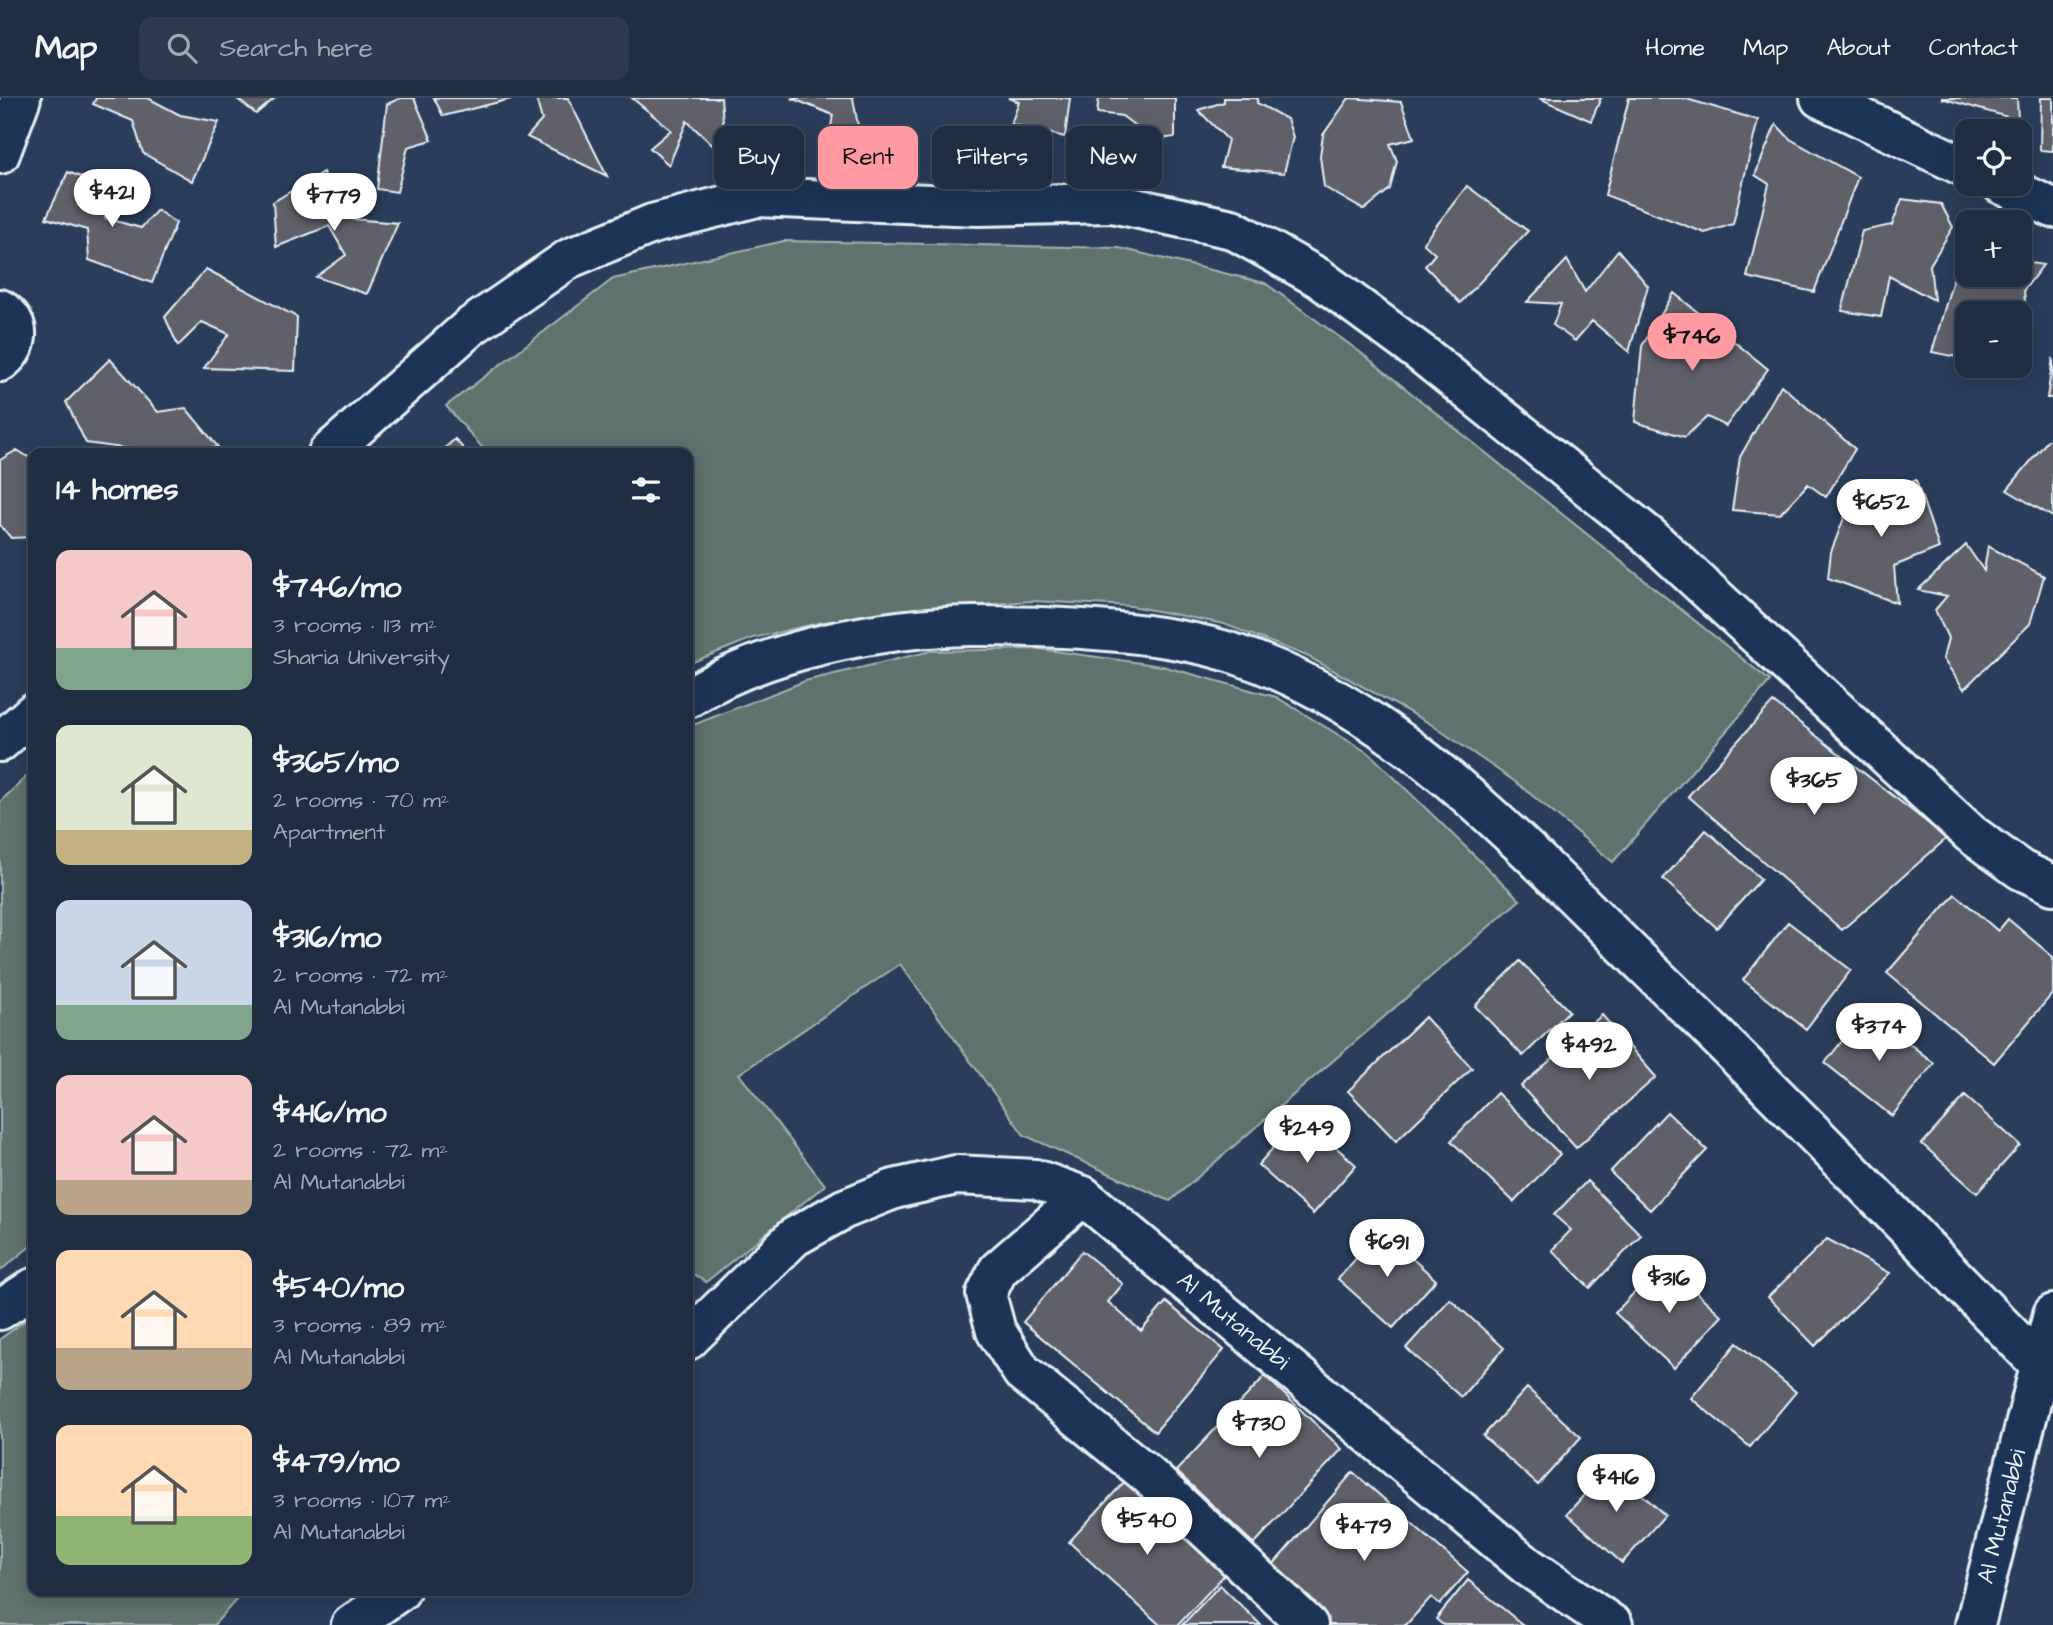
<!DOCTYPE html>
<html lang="en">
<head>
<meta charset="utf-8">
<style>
  :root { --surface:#202e44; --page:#2d3a4f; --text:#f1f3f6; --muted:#a2a8b2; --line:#3d4a5d; --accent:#ff9aa2 }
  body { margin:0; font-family:"Architects Daughter",sans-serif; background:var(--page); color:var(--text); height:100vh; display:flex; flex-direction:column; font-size:26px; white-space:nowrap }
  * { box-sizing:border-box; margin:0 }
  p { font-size:23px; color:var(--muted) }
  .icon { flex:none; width:38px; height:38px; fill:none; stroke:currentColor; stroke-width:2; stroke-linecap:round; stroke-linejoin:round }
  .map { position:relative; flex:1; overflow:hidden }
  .details { position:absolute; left:28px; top:350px; width:665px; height:1148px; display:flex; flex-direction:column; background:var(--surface); border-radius:14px; box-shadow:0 4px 18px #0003,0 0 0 2px var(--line) }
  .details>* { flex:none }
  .guide { position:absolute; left:714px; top:28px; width:665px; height:63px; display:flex; gap:14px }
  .controls { position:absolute; left:1955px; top:21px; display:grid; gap:14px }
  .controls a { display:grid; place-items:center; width:77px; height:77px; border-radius:14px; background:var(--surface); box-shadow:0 4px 18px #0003,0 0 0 2px var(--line); font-size:35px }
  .price { position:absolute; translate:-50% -60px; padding:0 16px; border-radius:24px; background:#fff; color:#222; font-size:23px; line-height:46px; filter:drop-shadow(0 2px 4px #0008) }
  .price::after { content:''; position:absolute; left:50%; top:42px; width:21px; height:16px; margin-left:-10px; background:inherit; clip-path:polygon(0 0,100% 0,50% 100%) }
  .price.selected { background:var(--accent); color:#111 }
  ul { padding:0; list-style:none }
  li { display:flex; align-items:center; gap:21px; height:175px; padding:0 28px }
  li span { display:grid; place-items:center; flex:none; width:196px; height:140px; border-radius:14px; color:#555 }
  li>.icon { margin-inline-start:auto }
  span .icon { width:84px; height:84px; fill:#fffc; stroke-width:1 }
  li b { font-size:30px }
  h2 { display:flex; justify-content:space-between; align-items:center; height:84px; padding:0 28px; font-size:30px }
  .pill { padding:0 24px; border-radius:14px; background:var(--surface); box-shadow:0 4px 18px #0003,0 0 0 2px var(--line); font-size:24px; line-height:63px }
  .pill.selected { background:var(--accent); color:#111 }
  header { display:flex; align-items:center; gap:42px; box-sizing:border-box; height:98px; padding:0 35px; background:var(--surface); border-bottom:2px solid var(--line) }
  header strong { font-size:33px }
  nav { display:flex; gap:38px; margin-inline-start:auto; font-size:24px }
  .search { width:490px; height:63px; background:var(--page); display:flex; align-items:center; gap:18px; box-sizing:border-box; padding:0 24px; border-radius:14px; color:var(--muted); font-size:26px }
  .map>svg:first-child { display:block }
  .green { fill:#5e726d; stroke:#a3b2b2; stroke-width:2 }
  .building { fill:#5f6069; stroke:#e8f1f8; stroke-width:2 }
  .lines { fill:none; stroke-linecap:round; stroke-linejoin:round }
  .minor-casing { stroke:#e8f1f8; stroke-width:44 }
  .minor { stroke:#1d3557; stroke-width:38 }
  .labels { text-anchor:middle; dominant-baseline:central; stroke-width:7; stroke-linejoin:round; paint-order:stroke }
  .street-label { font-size:24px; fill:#e8f1f8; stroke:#1d3557 }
</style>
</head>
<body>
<header>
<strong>Map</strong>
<div class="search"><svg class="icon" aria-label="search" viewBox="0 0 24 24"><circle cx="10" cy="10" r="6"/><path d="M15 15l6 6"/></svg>Search here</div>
<nav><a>Home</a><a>Map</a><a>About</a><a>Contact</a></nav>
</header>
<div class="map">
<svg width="2053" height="1527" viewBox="0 0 2053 1527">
  <rect width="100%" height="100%" fill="#2a3e5b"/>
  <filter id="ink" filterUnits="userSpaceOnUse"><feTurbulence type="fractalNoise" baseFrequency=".0143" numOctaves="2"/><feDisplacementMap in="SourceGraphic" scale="14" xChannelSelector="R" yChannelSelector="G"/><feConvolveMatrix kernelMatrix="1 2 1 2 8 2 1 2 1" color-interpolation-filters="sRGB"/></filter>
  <g filter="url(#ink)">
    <path class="green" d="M784,143L1119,150L1265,185L1360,254L1770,583L1613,764L1517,685L1429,625L1309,559L1224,526L1131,508L1031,503L913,512L823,524L753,540L688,566V355H487L446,308L613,181Z
      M1040,551L1162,568L1276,599L1370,656L1520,802L1170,1103L1024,1037L900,866L739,976L825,1087L706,1184L688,1173V629L805,583L931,553Z
      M33,672V1146L0,1173V704Z
      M33,1217V1493H244L214,1527H0V1241Z"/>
    <path class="building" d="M96,0H148L180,17L219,24L192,83L143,55L133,23L93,6Z
      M236,0H275L256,16Z
      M401,0H414L432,42L408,49L397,94L377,91L387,6Z
      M434,0H515L443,18Z
      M536,0H568L607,78L527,39L542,22Z
      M632,0H721L726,60L687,23L669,67L650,50L671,32Z
      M791,0H853L862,50L827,53L833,17Z
      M1008,0H1070L1065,39L1011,26L1019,4Z
      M1099,0H1175V39L1154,42L1122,18L1097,15Z
      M1224,0H1258L1257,5L1287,21L1293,39L1284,75L1221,69L1228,42L1198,12L1224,4Z
      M1349,0L1401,4L1414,40L1390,46L1397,63L1390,91L1364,112L1324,89L1320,58L1323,37Z
      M1539,0H1601L1591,23Z
      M1629,0H1683L1758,22L1733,126L1705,135L1605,97Z
      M1941,0H2017L2018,22Z
      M2041,0H2053V53L2040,52Z
      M1776,26L1790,41L1858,79L1814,194L1747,179L1769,86L1755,77Z
      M68,74L112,91L105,120L141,130L157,112L176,125L152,185L89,162L87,132L46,120Z
      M323,74L333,100L352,121L398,125L367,196L316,179L346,157L329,128L276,149L273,104Z
      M1467,88L1528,133L1460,205L1425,168L1435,156L1423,145Z
      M1902,101L1941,106L1953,129L1930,167L1934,202L1889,178L1881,219L1842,213L1862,133L1892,127Z
      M1618,152L1648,188L1629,254L1592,223L1575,243L1553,227L1561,206L1527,204L1567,162L1585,194Z
      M2020,163L2043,167L2024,192L2027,229L2020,227V215H1967V261L1932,254L1954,178L2020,177Z
      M206,171L297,219L295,273L204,270L229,236L202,224L178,248L165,219Z
      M1674,195L1768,271L1726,328L1707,319L1685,339L1635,324L1642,248Z
      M2053,260V300H2047Z
      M110,261L158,314L186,310L218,349L187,355H159L86,345L66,304Z
      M1781,287L1855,351L1826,399L1808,386L1780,416L1732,412L1740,359Z
      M455,341L467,355H439Z
      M2048,342H2053V419L2007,392Z
      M17,352L33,362V439L11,440L0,427V362Z
      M1916,382L1939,450L1894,468L1897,505L1828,480L1831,454L1851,402Z
      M1966,447L1984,473L1988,448L2044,478L2030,526L1964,591L1943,561L1948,540L1935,512L1947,498L1918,492Z
      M1773,604L1947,740L1842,832L1688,698Z
      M1706,732L1761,781L1717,830L1663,781Z
      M1955,796L1998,833L2008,821L2053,859V895L1994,965L1887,875Z
      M1788,824L1851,872L1806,931L1743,882Z
      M1520,863L1569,913L1523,958L1475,908Z
      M1866,912L1934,965L1892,1018L1825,965Z
      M1602,917L1656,979L1576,1050L1521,988Z
      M1425,919L1472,970L1396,1043L1348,993Z
      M1497,995L1560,1056L1514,1104L1451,1043Z
      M1965,998L2020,1047L1977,1095L1922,1046Z
      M1667,1014L1707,1052L1650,1112L1610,1074Z
      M1301,1018L1356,1067L1313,1116L1258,1067Z
      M1587,1083L1641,1137L1590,1190L1552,1152L1571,1132L1554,1117Z
      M1381,1132L1436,1182L1393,1230L1338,1181Z
      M1827,1141L1890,1175L1815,1248L1768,1199Z
      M1082,1153L1123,1186L1108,1204L1141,1233L1166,1204L1224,1252L1155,1334L1023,1224Z
      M1663,1164L1722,1218L1674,1270L1615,1215Z
      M1450,1201L1504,1250L1461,1299L1406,1250Z
      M1737,1245L1796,1294L1750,1349L1691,1300Z
      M1265,1278L1342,1351L1254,1446L1176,1373Z
      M1527,1290L1581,1339L1538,1387L1483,1338Z
      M1610,1368L1665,1417L1622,1465L1567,1416Z
      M1353,1374L1468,1474L1440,1506L1431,1499L1406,1527H1326L1266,1475Z
      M1125,1383L1226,1475L1178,1527H1160L1069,1444Z
      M1468,1482L1523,1527H1443L1436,1521Z
      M1220,1487L1261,1527H1182Z"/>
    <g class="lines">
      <defs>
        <g id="minor">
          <path d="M1820,0L1967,70"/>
          <path d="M0,56L21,0"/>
          <path d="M2001,86L2053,110"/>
          <path d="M0,211C23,224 20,250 0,264"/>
          <path d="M328,355L470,229L570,160L652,126L757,99L978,108L1112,105L1232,131L1319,180L1422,256L1649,438L1971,736L2021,772L2053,787"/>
          <path d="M688,600C764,551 883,529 973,528C1051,528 1161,531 1235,556C1401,610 1524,751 1646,869C1780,999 1911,1134 2041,1268L2053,1272"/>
          <path d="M0,644L33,615"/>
          <path d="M1083,1098L998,1172L986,1196L996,1233L1022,1274L1148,1377L1308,1527"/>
          <path d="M0,1212L33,1190"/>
          <path id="s1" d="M688,1242L794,1139L844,1111L894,1091L956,1077L1035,1081L1083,1098L1527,1468L1613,1527"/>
          <path d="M351,1527L400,1493"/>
          <path id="s2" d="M1975,1527L2053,1216"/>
        </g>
      </defs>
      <use href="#minor" class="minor-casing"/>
      <use href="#minor" class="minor"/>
    </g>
  </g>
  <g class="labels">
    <g class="street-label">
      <text stroke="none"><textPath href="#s1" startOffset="648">Al Mutanabbi</textPath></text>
      <text stroke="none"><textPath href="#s2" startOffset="112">Al Mutanabbi</textPath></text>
    </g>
  </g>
</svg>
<div class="controls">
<a><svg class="icon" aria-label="locate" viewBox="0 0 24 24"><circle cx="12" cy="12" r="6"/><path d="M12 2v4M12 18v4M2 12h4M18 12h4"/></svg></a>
<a>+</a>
<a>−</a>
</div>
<b class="price" style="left:112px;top:131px">$421</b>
<b class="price" style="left:334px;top:135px">$779</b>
<b class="price selected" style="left:1692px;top:275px">$746</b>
<b class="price" style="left:1881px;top:441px">$652</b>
<b class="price" style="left:1814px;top:719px">$365</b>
<b class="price" style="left:1879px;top:965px">$374</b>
<b class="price" style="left:1589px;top:984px">$492</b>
<b class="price" style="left:1307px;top:1067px">$249</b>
<b class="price" style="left:1387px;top:1181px">$691</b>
<b class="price" style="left:1669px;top:1217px">$316</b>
<b class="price" style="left:1259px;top:1362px">$730</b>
<b class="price" style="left:1616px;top:1416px">$416</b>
<b class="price" style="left:1147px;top:1459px">$540</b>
<b class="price" style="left:1364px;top:1465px">$479</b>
<div class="guide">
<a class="pill">Buy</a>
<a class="pill selected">Rent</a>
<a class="pill">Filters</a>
<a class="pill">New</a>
</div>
<section class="details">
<h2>14 homes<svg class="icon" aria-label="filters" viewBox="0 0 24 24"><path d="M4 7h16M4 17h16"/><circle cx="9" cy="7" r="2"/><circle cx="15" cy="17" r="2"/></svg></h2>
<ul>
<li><span style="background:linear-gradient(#f6c9c9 70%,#7fa58c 0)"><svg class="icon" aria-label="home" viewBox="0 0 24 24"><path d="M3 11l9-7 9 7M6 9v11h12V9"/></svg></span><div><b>$746/mo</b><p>3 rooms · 113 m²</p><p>Sharia University</p></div></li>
<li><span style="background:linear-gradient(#dfe7d0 75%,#c2b280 0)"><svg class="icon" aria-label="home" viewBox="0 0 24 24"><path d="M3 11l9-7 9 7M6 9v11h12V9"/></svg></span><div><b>$365/mo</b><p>2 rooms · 70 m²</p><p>Apartment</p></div></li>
<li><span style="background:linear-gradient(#c9d6e8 75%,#7fa58c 0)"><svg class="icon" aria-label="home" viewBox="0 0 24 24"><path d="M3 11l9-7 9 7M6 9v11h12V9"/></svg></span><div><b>$316/mo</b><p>2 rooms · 72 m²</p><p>Al Mutanabbi</p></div></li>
<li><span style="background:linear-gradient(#f6c9c9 75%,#b9a48a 0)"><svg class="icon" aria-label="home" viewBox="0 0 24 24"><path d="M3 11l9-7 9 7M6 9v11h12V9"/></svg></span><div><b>$416/mo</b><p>2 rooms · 72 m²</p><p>Al Mutanabbi</p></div></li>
<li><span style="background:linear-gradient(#ffd9b3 70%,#b9a48a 0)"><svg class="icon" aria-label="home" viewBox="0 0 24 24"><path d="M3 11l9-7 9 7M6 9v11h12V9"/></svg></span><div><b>$540/mo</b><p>3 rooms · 89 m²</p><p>Al Mutanabbi</p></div></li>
<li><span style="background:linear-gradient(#ffd9b3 65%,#8fb573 0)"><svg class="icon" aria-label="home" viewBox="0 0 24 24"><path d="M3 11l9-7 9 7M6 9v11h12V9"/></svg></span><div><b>$479/mo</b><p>3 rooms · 107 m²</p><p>Al Mutanabbi</p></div></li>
</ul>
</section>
</div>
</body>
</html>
